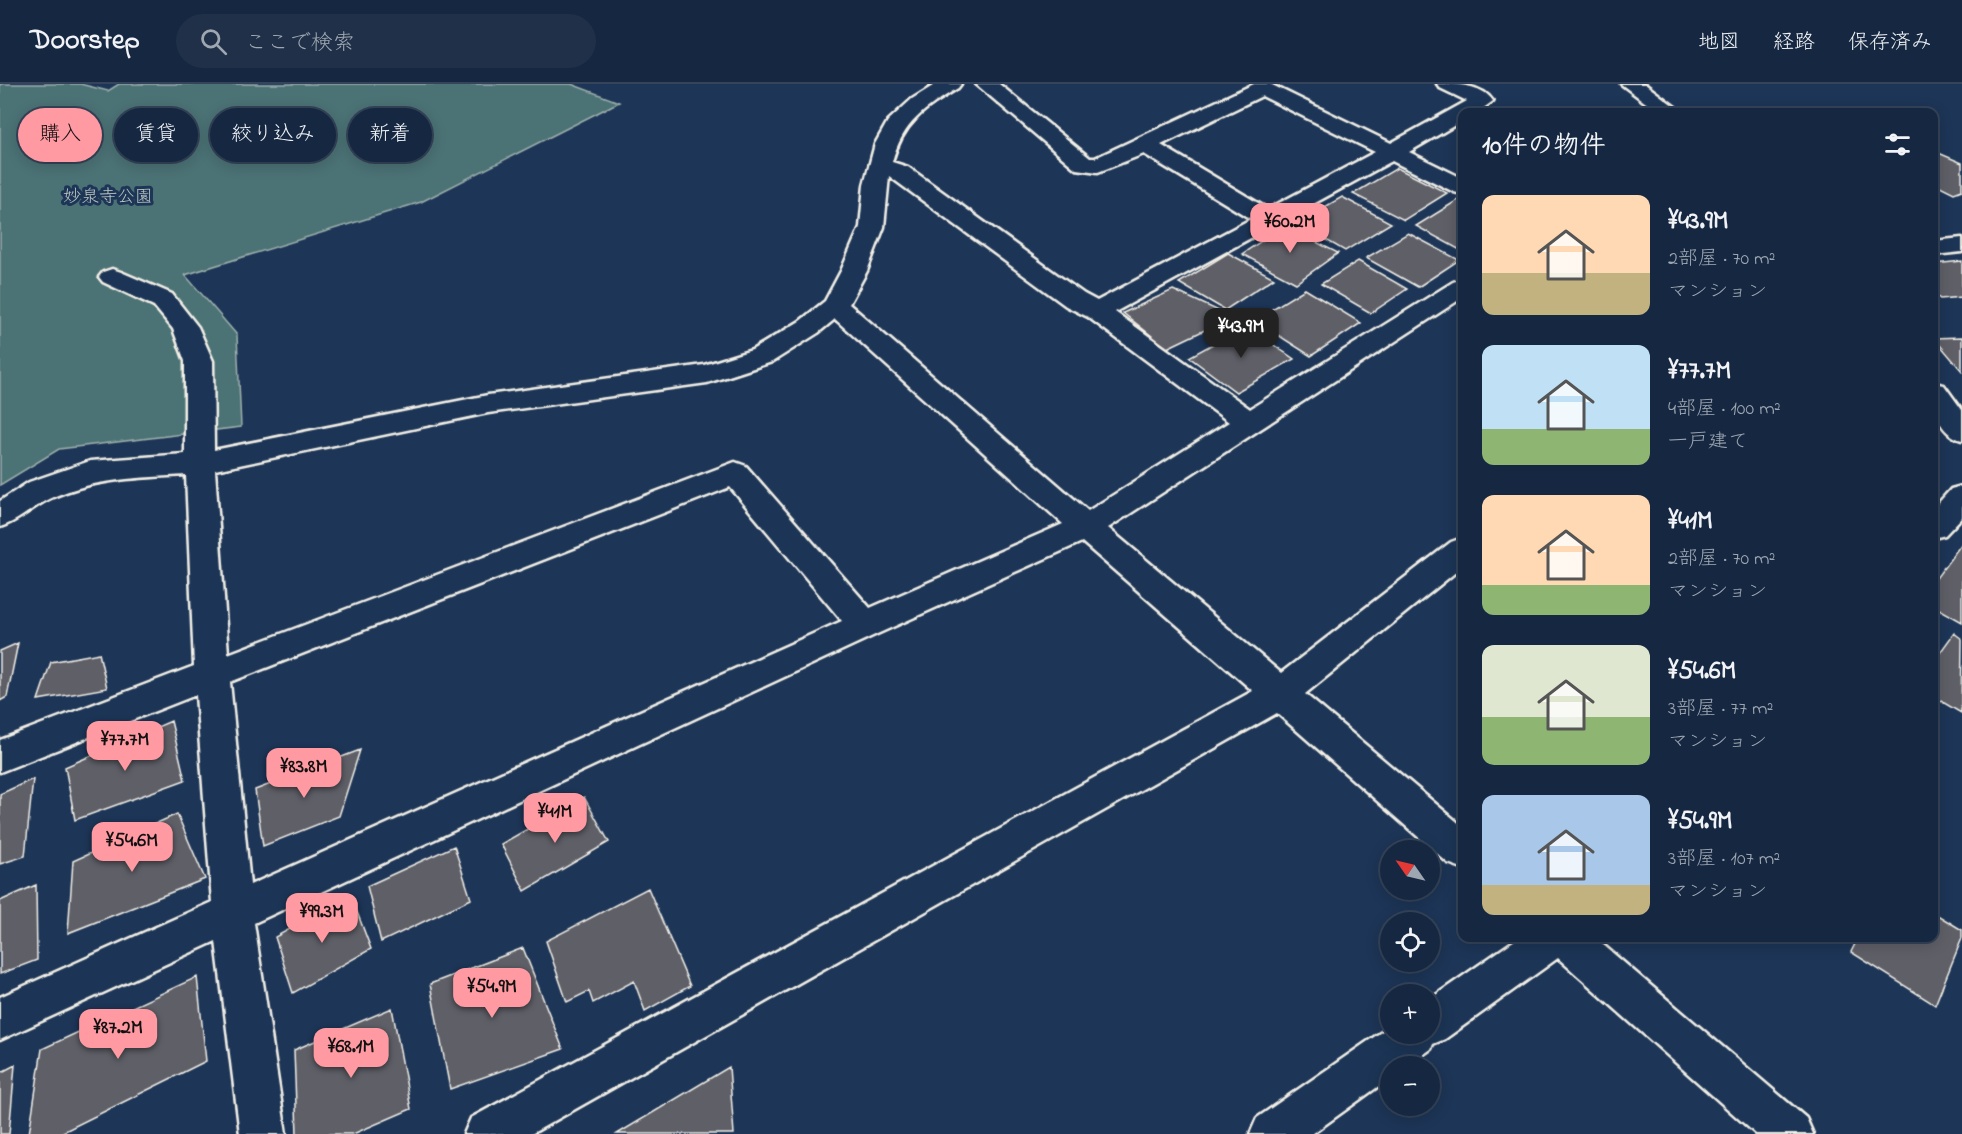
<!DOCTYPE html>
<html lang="ja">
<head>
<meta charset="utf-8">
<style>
  :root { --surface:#162841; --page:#1f3048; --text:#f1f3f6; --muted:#9ea6b1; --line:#35445a; --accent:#ff9aa2 }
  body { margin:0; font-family:"Indie Flower","Klee One",sans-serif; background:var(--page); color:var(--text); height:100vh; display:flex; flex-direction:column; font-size:22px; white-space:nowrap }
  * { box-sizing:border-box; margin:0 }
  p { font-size:20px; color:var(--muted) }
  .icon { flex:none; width:33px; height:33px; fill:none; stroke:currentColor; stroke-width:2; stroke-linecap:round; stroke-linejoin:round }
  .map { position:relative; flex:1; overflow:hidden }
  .drawer { position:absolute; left:1458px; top:24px; width:480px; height:834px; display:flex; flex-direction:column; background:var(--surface); border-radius:12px; box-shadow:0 3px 15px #0003,0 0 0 2px var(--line) }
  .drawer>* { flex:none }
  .banner { position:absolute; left:18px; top:24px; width:570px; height:54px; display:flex; gap:12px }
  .needle { width:39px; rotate:304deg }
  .tools { position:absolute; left:1380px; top:756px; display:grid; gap:12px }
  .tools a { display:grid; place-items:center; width:60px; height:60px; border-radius:50%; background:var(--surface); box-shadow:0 3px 15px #0003,0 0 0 2px var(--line); font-size:30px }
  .price { position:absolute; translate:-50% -51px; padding:0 14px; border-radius:12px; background:var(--accent); color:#111; font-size:20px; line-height:39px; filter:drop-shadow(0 2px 3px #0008) }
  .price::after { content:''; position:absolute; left:50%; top:36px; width:18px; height:14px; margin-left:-9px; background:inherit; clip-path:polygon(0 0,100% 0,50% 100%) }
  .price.active { background:#222; color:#fff }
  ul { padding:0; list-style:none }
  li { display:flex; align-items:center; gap:18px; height:150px; padding:0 24px }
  li span { display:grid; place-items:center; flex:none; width:168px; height:120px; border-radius:12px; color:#555 }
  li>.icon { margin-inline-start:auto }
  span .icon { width:72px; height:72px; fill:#fffc; stroke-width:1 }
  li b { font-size:26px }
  h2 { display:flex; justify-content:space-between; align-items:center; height:72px; padding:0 24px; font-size:26px }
  .tag { padding:0 21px; border-radius:27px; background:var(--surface); box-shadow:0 3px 15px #0003,0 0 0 2px var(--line); font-size:21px; line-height:54px }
  .tag.active { background:var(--accent); color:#111 }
  header { display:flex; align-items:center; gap:36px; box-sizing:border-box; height:84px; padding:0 30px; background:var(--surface); border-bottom:2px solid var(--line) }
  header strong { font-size:28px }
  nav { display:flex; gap:33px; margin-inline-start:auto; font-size:21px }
  .search { width:420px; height:54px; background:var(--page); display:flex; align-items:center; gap:15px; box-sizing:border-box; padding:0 21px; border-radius:33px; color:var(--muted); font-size:22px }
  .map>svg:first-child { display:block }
  .green { fill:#4c7274; stroke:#a0b2ae; stroke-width:1.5 }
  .building { fill:#5e5e68; stroke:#f4f1e8; stroke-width:1.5 }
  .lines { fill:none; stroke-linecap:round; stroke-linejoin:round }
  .street-casing { stroke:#f4f1e8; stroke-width:5 }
  .secondary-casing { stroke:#f4f1e8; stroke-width:5 }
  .street { fill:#1d3557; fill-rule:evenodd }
  .secondary { fill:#1d3557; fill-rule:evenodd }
  .labels { text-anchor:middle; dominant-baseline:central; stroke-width:6; stroke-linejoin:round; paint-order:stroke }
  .far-park-label { font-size:18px; fill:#b9c5bf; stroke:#1d3557 }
</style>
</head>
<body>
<header>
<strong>Doorstep</strong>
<div class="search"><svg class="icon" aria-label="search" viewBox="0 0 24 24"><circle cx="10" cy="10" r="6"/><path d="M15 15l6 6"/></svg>ここで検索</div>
<nav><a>地図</a><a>経路</a><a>保存済み</a></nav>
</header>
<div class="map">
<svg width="1962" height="1050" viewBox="0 0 1962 1050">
  <rect width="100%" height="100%" fill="#1d3557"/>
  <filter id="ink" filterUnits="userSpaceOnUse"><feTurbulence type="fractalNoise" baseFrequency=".0167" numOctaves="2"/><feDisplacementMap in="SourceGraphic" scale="12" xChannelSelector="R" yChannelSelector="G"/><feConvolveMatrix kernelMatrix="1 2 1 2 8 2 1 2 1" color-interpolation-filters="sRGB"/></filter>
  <g filter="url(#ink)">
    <path class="green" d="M0,0H80L108,7L119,0H571L619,18L421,118L185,191L237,251L241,343L59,365L0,401Z"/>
    <path class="building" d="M1934,67L1962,79V106L1954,109L1934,99Z
      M1397,84L1447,109L1404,136L1353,110Z
      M1342,113L1391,139L1345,167L1297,139Z
      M1458,116L1462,119V167L1416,142Z
      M1284,142L1338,169L1296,199L1242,170Z
      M1408,149L1459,176L1418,203L1366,174Z
      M1228,169L1274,194L1225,226L1179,199Z
      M1358,177L1407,205L1371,229L1321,200Z
      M1962,177V213L1940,215L1934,210V180Z
      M1305,205L1361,239L1311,272L1254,236Z
      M1173,206L1232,233L1167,264L1123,229Z
      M1246,242L1294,275L1236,308L1189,273Z
      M1962,253V287L1934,254Z
      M1962,459V538L1934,522V497Z
      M1954,549L1962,555L1961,629L1934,613V577Z
      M18,559L7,613L0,617V567Z
      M99,569L107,604L38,616L51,578Z
      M171,637L185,696L75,736L65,683Z
      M360,666L339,732L263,762L255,706Z
      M33,695L25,772L0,780V710Z
      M584,713L609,758L525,807L501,760Z
      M177,730L205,795L68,849L73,777Z
      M454,762L471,815L381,858L367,802Z
      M36,801L37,876L0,890V817Z
      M648,804L690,902L645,927L634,897L593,919L589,907L567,918L546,857Z
      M351,812L371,865L293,909L275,853Z
      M1934,829L1962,846V854L1935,921L1851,868L1858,854H1934Z
      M523,864L563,965L450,1005L430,900Z
      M197,893L206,977L59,1050H29L42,965Z
      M392,924L411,1025L353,1050H297L294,966Z
      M15,981L9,1050H0V989Z
      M729,983L734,1050H617Z"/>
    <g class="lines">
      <defs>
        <path id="street" d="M936,0H961L958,4C924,25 903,38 892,78L908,83L1084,210L1097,217L1251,135L1144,70L1098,88L1076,85L976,0H999L1090,74H1095L1254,0H1270L1391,59L1467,17L1440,4L1437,0C1455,0 1482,0 1493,17L1478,28H1462V37L1409,68L1462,94V110L1454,108L1392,77L1115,228L1250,325L1453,198L1462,195V214L1108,444L1281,589L1451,458L1462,454V483L1305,610L1462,742V784L1448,779L1277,629L531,1050H464L471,1034L1253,607L1082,458L877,550L254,839L286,1050H240L216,857L0,956V913L212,818L196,611L0,688V656L194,582L186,391C140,394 96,394 53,413C34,421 20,437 0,443V417L29,398L90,377L185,370V277L173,245L154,222L103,198L99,193L103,188L112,185L121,188L172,210L198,243L213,277L214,366L488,311L704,281L752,266L800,237L825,217L841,187L860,143L864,101L875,60L888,37L912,15ZM1262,12L1375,68L1268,125L1161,61ZM889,92L1066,222L1088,233L1229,338L1088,427L849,220L867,187L884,143ZM835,235L1063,440L870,524L746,382L735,378L228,570L215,386L488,329L707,299L772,278L818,249ZM730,403L842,537L250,801L230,598Z
          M1962,154V168L1934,171V157Z
          M1962,402V433L1945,451L1934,454V424L1951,405Z
          M1518,854H1595L1806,1034L1813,1050H1756L1558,874L1445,955L1433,960L1431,965L1407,982H1390V994L1312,1050H1250L1257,1034L1390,942V950H1430V915Z"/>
        <path id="secondary" d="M1621,0H1645L1682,28H1658Z
          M1934,299L1944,301L1962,326V356C1937,349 1932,321 1934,299Z"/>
      </defs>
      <use href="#street" class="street-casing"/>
      <use href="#secondary" class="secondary-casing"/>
      <use href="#street" class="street"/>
      <use href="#secondary" class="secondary"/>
    </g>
  </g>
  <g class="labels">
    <g class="far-park-label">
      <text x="108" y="114">妙泉寺公園</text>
    </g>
  </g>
</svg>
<div class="tools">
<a><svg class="needle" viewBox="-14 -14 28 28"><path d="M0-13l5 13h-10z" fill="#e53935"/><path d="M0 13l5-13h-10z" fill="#9ea6b1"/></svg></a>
<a><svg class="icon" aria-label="locate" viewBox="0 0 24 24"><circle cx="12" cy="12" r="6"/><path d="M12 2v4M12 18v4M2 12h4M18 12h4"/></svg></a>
<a>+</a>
<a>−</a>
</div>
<b class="price" style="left:1290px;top:170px">¥60.2M</b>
<b class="price active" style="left:1241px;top:275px">¥43.9M</b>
<b class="price" style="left:125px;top:688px">¥77.7M</b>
<b class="price" style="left:304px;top:715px">¥83.8M</b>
<b class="price" style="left:555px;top:760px">¥41M</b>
<b class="price" style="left:132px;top:789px">¥54.6M</b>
<b class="price" style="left:322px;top:860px">¥99.3M</b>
<b class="price" style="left:492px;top:935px">¥54.9M</b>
<b class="price" style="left:118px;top:976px">¥87.2M</b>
<b class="price" style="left:351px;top:995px">¥68.1M</b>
<div class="banner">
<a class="tag active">購入</a>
<a class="tag">賃貸</a>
<a class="tag">絞り込み</a>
<a class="tag">新着</a>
</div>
<section class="drawer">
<h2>10件の物件<svg class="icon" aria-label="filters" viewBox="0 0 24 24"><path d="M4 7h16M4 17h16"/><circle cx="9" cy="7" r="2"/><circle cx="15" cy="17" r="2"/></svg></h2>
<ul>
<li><span style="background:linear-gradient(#ffd9b3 65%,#c2b280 0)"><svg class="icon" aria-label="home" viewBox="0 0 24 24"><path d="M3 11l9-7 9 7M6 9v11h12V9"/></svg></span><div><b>¥43.9M</b><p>2部屋 · 70 m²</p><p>マンション</p></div></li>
<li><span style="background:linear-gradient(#bfe0f5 70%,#8fb573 0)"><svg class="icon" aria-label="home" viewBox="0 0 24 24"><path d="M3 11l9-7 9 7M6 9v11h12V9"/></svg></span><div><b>¥77.7M</b><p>4部屋 · 100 m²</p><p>一戸建て</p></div></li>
<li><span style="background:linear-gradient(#ffd9b3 75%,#8fb573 0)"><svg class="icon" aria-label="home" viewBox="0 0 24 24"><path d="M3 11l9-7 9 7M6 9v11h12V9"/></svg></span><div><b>¥41M</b><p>2部屋 · 70 m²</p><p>マンション</p></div></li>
<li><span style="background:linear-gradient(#dfe7d0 60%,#8fb573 0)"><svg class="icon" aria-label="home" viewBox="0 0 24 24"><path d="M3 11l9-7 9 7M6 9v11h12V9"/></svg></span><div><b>¥54.6M</b><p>3部屋 · 77 m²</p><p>マンション</p></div></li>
<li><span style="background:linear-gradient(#a9c7e8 75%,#c2b280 0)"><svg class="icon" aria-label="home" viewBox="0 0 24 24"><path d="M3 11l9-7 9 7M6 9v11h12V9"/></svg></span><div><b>¥54.9M</b><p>3部屋 · 107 m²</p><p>マンション</p></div></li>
</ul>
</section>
</div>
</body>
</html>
